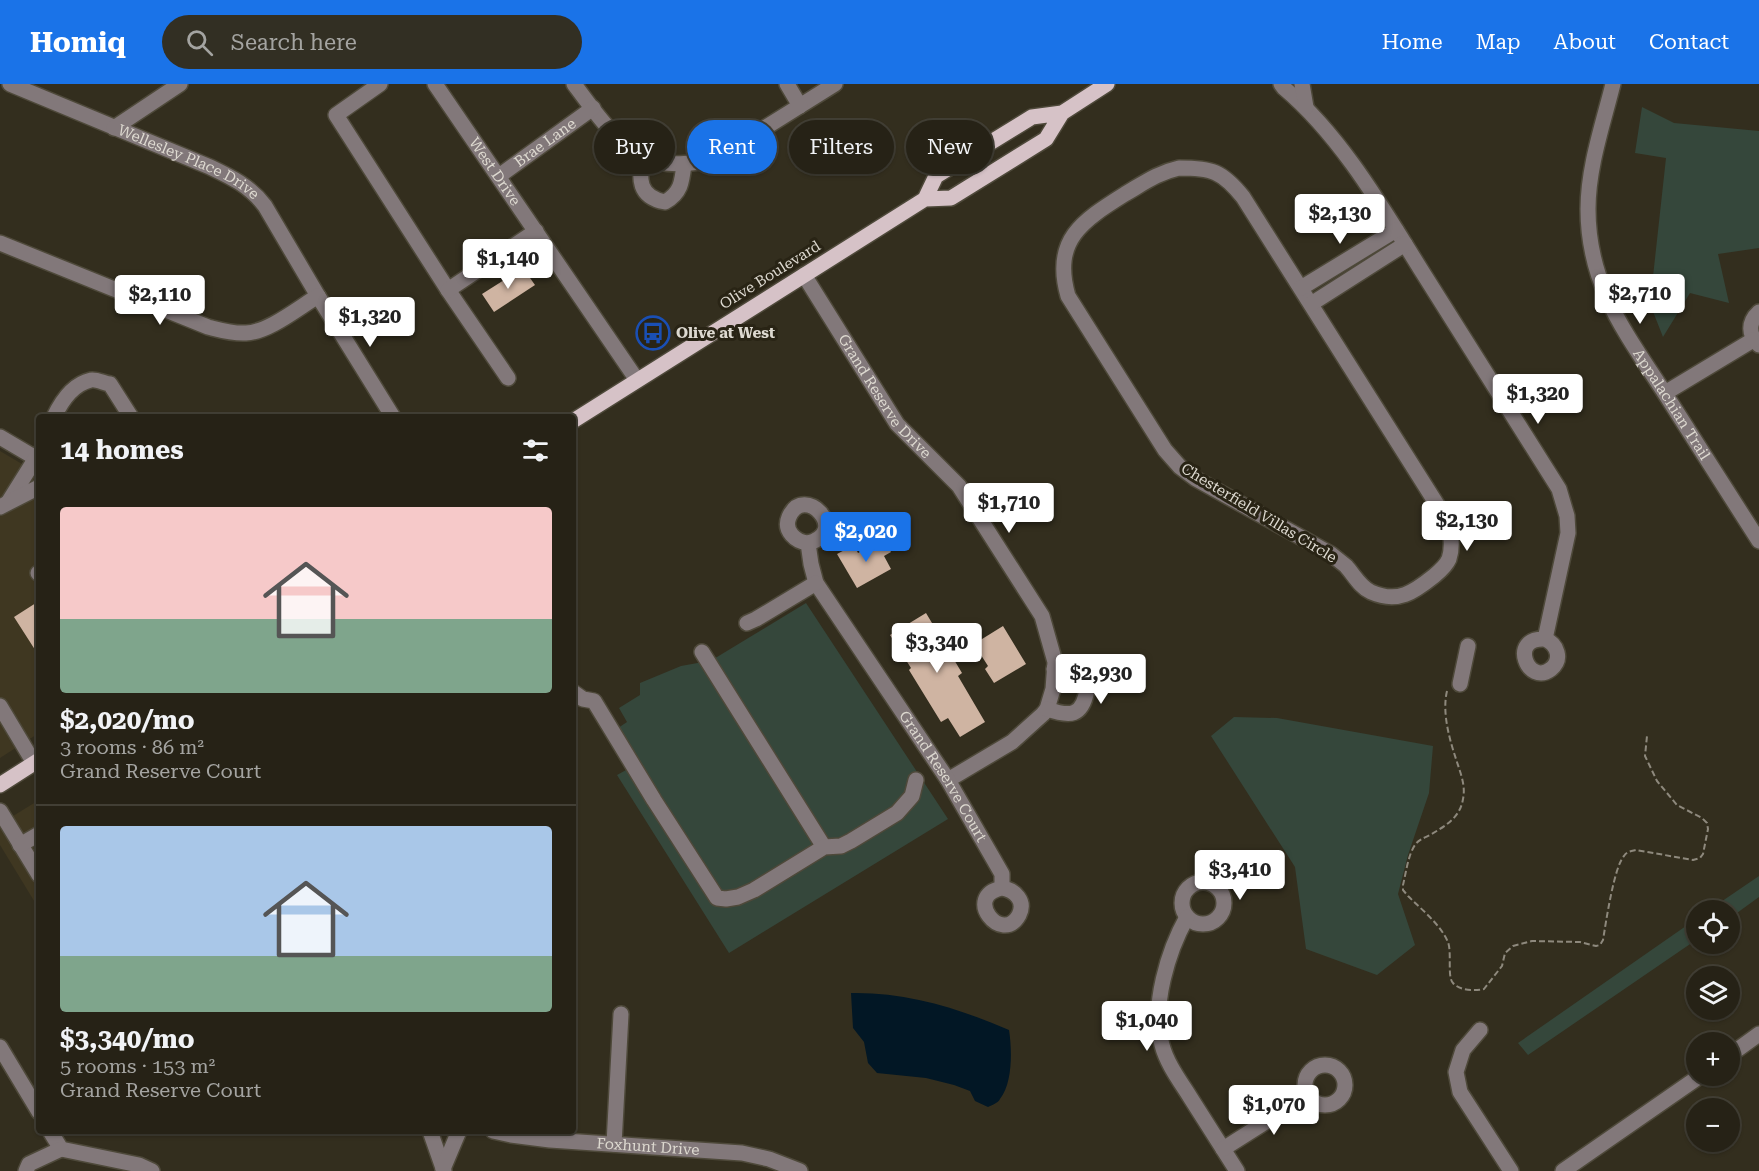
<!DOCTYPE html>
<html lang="en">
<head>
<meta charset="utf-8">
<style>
  :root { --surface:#262216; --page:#322f23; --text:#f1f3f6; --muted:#a4a4a1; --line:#423f35; --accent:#1a73e8 }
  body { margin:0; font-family:"Roboto Serif",serif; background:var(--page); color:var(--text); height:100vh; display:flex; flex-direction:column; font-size:22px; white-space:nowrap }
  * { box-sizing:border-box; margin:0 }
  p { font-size:20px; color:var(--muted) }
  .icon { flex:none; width:33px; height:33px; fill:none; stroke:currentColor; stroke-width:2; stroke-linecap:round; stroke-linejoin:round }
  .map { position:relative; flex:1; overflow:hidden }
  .details { position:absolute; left:36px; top:330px; width:540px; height:720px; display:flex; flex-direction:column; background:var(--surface); border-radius:6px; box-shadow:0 2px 4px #0004,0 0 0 2px var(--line) }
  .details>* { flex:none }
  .guide { position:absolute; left:594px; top:36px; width:570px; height:54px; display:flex; gap:12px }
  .buttons { position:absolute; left:1686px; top:816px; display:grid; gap:12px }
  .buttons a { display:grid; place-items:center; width:54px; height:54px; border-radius:50%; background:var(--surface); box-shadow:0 2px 4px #0004,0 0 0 2px var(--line); font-size:30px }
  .price { position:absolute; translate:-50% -51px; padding:0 14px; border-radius:6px; background:#fff; color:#222; font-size:20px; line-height:39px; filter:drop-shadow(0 2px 3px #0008) }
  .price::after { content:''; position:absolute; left:50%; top:36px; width:18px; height:14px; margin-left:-9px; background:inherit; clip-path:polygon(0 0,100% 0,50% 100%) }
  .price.selected { background:var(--accent); color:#fff }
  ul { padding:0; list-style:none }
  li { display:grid; align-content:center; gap:12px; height:318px; padding:0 24px }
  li+li { border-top:2px solid var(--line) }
  li span { display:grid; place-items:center; height:186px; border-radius:6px; color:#555 }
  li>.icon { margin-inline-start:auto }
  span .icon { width:108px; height:108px; fill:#fffc; stroke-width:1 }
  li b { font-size:26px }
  h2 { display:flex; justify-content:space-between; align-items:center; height:72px; padding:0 24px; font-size:26px }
  .tag { padding:0 21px; border-radius:27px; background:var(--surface); box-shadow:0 2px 4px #0004,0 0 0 2px var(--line); font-size:21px; line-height:54px }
  .tag.selected { background:var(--accent); color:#fff }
  header { display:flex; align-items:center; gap:36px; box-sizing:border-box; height:84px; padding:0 30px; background:var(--accent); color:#fff }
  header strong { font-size:28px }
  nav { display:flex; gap:33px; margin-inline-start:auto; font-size:21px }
  .search { width:420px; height:54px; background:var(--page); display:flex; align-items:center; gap:15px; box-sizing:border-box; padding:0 21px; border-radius:33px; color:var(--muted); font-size:22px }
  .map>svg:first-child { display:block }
  .built { fill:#3f3721 }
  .green { fill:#35473b }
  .water { fill:#021725 }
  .building { fill:#cfb4a2 }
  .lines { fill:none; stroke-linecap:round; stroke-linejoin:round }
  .minor-casing { stroke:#4e493a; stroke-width:18 }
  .major-casing { stroke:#4e493a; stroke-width:18 }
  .path { stroke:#8e897d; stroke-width:2; stroke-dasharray:6 3; stroke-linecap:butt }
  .minor { stroke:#82787a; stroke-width:15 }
  .major { stroke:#d6c2c7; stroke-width:15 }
  .labels { text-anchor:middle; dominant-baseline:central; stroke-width:6; stroke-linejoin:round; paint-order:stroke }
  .street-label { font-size:15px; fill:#ddd9d0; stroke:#292415 }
  .poi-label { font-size:15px; font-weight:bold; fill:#ddd9d0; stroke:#292415; text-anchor:start }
</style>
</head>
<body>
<header>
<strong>Homiq</strong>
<div class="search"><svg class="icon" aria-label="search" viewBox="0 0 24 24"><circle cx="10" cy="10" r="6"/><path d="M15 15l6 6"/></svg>Search here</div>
<nav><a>Home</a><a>Map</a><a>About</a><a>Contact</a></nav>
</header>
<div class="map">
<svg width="1759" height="1087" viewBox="0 0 1759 1087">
  <rect width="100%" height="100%" fill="#332e1e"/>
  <path class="built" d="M0,367L39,390V649L0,674Z
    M39,716V825L0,761V740Z"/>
  <path class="green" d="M1642,23L1674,39L1759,47V164L1718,170L1729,219L1690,209L1663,253L1650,220L1666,74L1635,69Z
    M806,519L948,735L729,869L617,691L639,679L618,644L627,638L619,624L640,611V599L681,582L703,578L717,573Z
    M1234,633L1277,634L1433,662L1429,709L1408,771L1398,810L1415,861L1377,891L1306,865L1295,783L1211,652Z
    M1759,792V813L1730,834V826H1709Z
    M1696,835V856L1528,971L1518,959Z"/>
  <path class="water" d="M851,909C907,908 958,924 1009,946C1012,965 1013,999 1000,1015C998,1019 992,1021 988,1023L975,1017L970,1007L954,1001L926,994L877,989L868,979L864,958L853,944Z"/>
  <path class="building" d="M523,184L535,201L494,228L482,210Z
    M883,455L891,468L884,472L891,485L857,504L837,470L854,461L858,469Z
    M39,517V572L14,533Z
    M926,529L962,589L958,592L985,638L960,653L948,634L941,638L909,586L911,584L890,551Z
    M1003,542L1026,580L994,599L985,585L988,582L974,560Z"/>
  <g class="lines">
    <defs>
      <g id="minor">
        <path id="s1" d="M10,0L210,83C231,93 250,102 265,122L318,212L393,333"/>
        <path d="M380,0L336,31L448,206L508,294"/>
        <path id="s2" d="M435,0L637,296"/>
        <path d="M574,0C591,23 619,63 645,74C665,83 695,80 715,75L835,0"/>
        <path d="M787,0L800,22"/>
        <path d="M1281,0L1284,4C1342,53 1383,125 1423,189C1468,261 1514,333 1559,405L1567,432L1568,449L1545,555C1557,560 1563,575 1551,585C1528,603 1508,553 1545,555"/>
        <path d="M1302,0L1306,23"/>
        <path id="s3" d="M1613,0C1603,40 1588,83 1588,125C1588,206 1630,254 1671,319C1700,365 1730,411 1759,457"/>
        <path d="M114,44L180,0"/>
        <path d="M642,72C639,95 638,113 665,118C681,109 682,98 684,80"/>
        <path d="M1179,84C1212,84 1222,87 1243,113L1448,438C1451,449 1453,463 1449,475C1446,482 1440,487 1434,492C1414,508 1398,520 1371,508C1360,503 1354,491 1346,482C1341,478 1336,474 1331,470L1196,395L1180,383L1165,366L1068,212C1052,156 1082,137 1125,110C1144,99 1157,89 1179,84Z"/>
        <path id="s4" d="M499,92L593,24"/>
        <path d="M0,159L208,243C220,246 233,250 246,249C269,248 298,224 318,212"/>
        <path id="s5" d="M804,191L897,340L959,402L1042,532L1055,578L1053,605L1047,625L1043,630L1012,658L948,696"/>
        <path d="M1301,204L1396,146"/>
        <path d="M448,206L536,147"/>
        <path d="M1311,220L1405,160"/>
        <path d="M1759,228C1748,238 1748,251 1759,261"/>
        <path d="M1665,309L1753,256"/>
        <path d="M54,333C61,318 73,300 91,296C96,295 104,299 110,300L131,333"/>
        <path d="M0,353L39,376"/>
        <path d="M9,417L39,369"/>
        <path d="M0,423L39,403"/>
        <path id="s6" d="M808,459C796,458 783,447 789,433C804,398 851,448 808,459L811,480L816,499L948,696L1002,790V804C1015,806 1026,817 1019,831C1002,862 962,812 1002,804"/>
        <path d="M38,489L39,490"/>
        <path d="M747,539L756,535L816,499"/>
        <path d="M702,568L824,763"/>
        <path d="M1460,600L1468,562"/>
        <path d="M573,608L583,615L594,617L654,716L717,814L726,815L738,813L754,806L824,763L841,762L851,757L897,729L912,712L916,696"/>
        <path d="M0,622L34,679"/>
        <path d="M1047,625C1070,633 1082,633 1087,606L1082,598L1054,585"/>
        <path d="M0,727L39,791"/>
        <path d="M20,761L39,750"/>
        <circle cx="1203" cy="819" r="21"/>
        <path d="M1187,833C1168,867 1151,922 1162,961C1167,980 1180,997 1190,1013C1206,1038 1221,1062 1237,1087"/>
        <path d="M1480,946L1463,966L1456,988L1460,1008L1511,1087"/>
        <path d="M0,963L39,1028"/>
        <path d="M1730,971L1759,950"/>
        <circle cx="1325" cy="1001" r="20"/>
        <path d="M50,1047L61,1065L139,1081L152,1087"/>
        <path d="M430,1047L444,1087"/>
        <path id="s7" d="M493,1047L511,1051L550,1056L742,1069L769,1075L800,1087"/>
        <path d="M614,1060L621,930"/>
        <path d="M1223,1065L1308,1011"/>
        <path d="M443,1085L459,1047"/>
        <path d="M26,1087L29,1080L61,1065"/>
        <path d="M1563,1087L1700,992"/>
      </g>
      <path id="major" d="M925,115L936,92L1032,33L1062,29L1107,0
        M573,337L925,115L951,114L1046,55L1062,29
        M0,701L39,676"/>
    </defs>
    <use href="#minor" class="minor-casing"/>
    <use href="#major" class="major-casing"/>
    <path class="path" d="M1447,607C1442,628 1449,654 1456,675C1460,688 1466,701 1463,715C1460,734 1445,742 1430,751C1424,754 1418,756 1415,761C1408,771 1406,789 1403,801V806L1408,812C1422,826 1440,840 1448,858C1452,869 1447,893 1453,899C1460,907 1475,907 1484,905L1502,882L1505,869L1513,862L1532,857L1580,858L1596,862L1600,861L1603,856C1606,838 1614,783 1624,772C1627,767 1632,767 1636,766L1693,776L1700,774L1703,770L1708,745L1707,739L1702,734L1677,721L1657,697L1645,672L1647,652"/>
    <use href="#minor" class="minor"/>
    <use href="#major" class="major"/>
  </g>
  <defs>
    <symbol id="bus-ring" viewBox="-11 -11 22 22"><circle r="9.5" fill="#292415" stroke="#1a4fb4" stroke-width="1.5"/><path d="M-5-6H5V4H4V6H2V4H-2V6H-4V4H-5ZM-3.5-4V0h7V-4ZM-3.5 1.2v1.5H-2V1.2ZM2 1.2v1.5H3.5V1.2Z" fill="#1a4fb4"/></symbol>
  </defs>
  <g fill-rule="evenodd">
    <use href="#bus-ring" x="634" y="230" width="38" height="38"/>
  </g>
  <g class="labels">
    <g class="street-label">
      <text stroke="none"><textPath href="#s4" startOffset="57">Brae Lane</textPath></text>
      <text stroke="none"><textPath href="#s1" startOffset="195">Wellesley Place Drive</textPath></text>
      <text stroke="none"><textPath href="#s2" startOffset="106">West Drive</textPath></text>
      <text transform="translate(770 191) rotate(-32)">Olive Boulevard</text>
      <text stroke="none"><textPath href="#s5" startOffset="146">Grand Reserve Drive</textPath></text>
      <text stroke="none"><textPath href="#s3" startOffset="344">Appalachian Trail</textPath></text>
      <text transform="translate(1259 429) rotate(31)">Chesterfield Villas Circle</text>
      <text stroke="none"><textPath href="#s6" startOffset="390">Grand Reserve Court</textPath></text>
      <text stroke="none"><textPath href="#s7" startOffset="156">Foxhunt Drive</textPath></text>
    </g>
    <g class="poi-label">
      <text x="676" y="249">Olive at West</text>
    </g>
  </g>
</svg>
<div class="buttons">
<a><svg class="icon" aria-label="locate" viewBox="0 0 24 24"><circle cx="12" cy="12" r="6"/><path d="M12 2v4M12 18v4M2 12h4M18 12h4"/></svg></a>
<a><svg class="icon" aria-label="layers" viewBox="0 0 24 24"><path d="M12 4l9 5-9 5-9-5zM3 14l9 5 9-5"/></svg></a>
<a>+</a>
<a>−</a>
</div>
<b class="price" style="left:1340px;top:161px">$2,130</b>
<b class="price" style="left:508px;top:206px">$1,140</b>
<b class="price" style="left:1640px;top:241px">$2,710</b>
<b class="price" style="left:160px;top:242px">$2,110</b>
<b class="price" style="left:370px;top:264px">$1,320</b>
<b class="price" style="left:1538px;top:341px">$1,320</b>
<b class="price" style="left:1009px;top:450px">$1,710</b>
<b class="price" style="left:1467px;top:468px">$2,130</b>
<b class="price selected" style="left:866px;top:479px">$2,020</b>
<b class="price" style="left:937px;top:590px">$3,340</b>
<b class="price" style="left:1101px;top:621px">$2,930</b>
<b class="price" style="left:1240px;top:817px">$3,410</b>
<b class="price" style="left:1147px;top:968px">$1,040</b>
<b class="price" style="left:1274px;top:1052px">$1,070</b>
<div class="guide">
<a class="tag">Buy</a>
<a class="tag selected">Rent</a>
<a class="tag">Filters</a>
<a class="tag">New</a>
</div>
<section class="details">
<h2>14 homes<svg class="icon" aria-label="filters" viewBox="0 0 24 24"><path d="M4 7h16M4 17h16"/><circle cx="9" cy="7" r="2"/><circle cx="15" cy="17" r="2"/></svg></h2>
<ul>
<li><span style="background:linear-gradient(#f6c9c9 60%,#7fa58c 0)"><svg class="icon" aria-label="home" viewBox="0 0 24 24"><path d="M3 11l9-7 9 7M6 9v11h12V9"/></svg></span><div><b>$2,020/mo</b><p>3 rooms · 86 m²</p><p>Grand Reserve Court</p></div></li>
<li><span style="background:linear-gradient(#a9c7e8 70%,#7fa58c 0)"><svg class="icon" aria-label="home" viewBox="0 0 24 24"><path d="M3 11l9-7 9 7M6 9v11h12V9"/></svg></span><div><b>$3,340/mo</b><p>5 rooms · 153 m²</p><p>Grand Reserve Court</p></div></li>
</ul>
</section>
</div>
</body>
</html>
